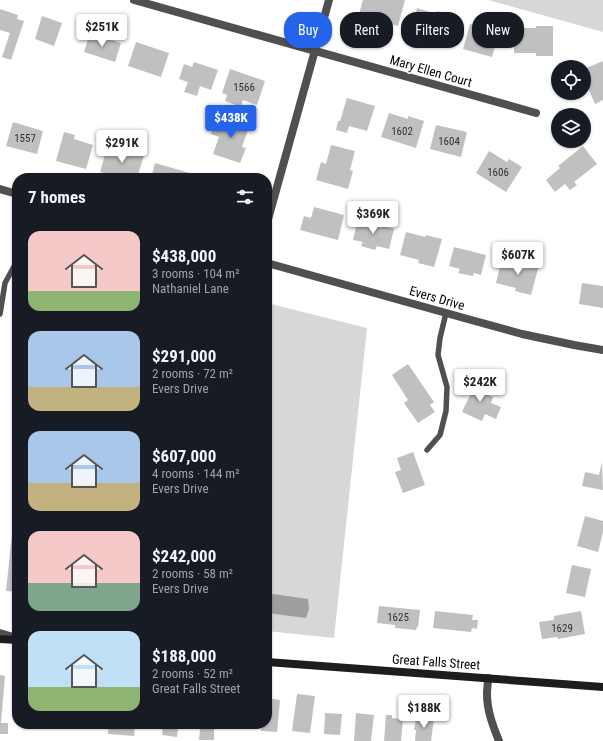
<!DOCTYPE html>
<html lang="en">
<head>
<meta charset="utf-8">
<style>
  :root { --surface:#171b24; --page:#242831; --text:#f1f3f6; --muted:#9ea1a6; --accent:#2563eb }
  body { margin:0; font-family:"Roboto Condensed",sans-serif; background:var(--page); color:var(--text); height:100vh; display:flex; flex-direction:column; font-size:15px; white-space:nowrap }
  * { box-sizing:border-box; margin:0 }
  p { font-size:13px; color:var(--muted) }
  .icon { flex:none; width:22px; height:22px; fill:none; stroke:currentColor; stroke-width:2; stroke-linecap:round; stroke-linejoin:round }
  .map { position:relative; flex:1; overflow:hidden }
  .details { position:absolute; left:12px; top:173px; width:260px; height:556px; display:flex; flex-direction:column; background:var(--surface); border-radius:16px; box-shadow:0 1px 3px #0004 }
  .details>* { flex:none }
  .hud { position:absolute; left:284px; top:12px; width:259px; height:36px; display:flex; gap:8px }
  .controls { position:absolute; left:551px; top:60px; display:grid; gap:8px }
  .controls a { display:grid; place-items:center; width:40px; height:40px; border-radius:50%; background:var(--surface); box-shadow:0 1px 3px #0004; font-size:20px }
  .price { position:absolute; translate:-50% -34px; padding:0 9px; border-radius:4px; background:#fff; color:#222; font-size:13px; line-height:26px; filter:drop-shadow(0 1px 2px #0008) }
  .price::after { content:''; position:absolute; left:50%; top:24px; width:12px; height:9px; margin-left:-6px; background:inherit; clip-path:polygon(0 0,100% 0,50% 100%) }
  .price.selected { background:var(--accent); color:#fff }
  ul { padding:0; list-style:none }
  li { display:flex; align-items:center; gap:12px; height:100px; padding:0 16px }
  li span { display:grid; place-items:center; flex:none; width:112px; height:80px; border-radius:12px; color:#555 }
  li>.icon { margin-inline-start:auto }
  span .icon { width:48px; height:48px; fill:#fffc; stroke-width:1 }
  li b { font-size:17px }
  h2 { display:flex; justify-content:space-between; align-items:center; height:48px; padding:0 16px; font-size:17px }
  .tag { padding:0 14px; border-radius:16px; background:var(--surface); box-shadow:0 1px 3px #0004; font-size:14px; line-height:36px }
  .tag.selected { background:var(--accent); color:#fff }
  .map>svg:first-child { display:block }
  .green { fill:#d7d7d7 }
  .water { fill:#9e9e9e }
  .building { fill:#c0c0c0 }
  .lines { fill:none; stroke-linecap:round; stroke-linejoin:round }
  .service { stroke:#505050; stroke-width:5.5 }
  .minor { stroke:#505050; stroke-width:8 }
  .secondary { stroke:#1d1d1d; stroke-width:8 }
  .labels { text-anchor:middle; dominant-baseline:central; stroke-width:3; stroke-linejoin:round; paint-order:stroke }
  .number-label { font-size:11px; fill:#303030 }
  .street-label { font-size:13px; fill:#000; stroke:#fff }
</style>
</head>
<body>
<div class="map">
<svg width="603" height="741" viewBox="0 0 603 741">
  <rect width="100%" height="100%" fill="#fff"/>
  <path class="green" d="M488,0H603V32Z
    M267,303L367,328L334,638L267,631Z"/>
  <path class="water" d="M273,594L308,599L309,609L306,618L267,613V595Z"/>
  <path class="building" d="M363,0H405L398,26L388,23L387,27L374,23L376,19L359,14Z
    M417,8L436,14L437,11L453,16L445,44L428,39L429,37L410,31Z
    M0,9L18,15L17,19L24,21L11,60L2,57L10,33L0,30Z
    M42,16L62,23L54,46L35,39Z
    M470,24L499,32L492,57L463,49Z
    M536,26H553V56H536V53H514V28H536Z
    M90,33L121,43L115,62L84,52Z
    M136,42L169,53L161,77L128,66Z
    M603,61V100L595,104L584,79V69Z
    M194,62L218,70L211,90L200,86L197,96L184,92L188,82L179,79L184,64L192,67Z
    M230,69L265,81L257,105L243,100L241,107L225,101L227,95L222,93Z
    M347,98L375,106L367,131L349,126L347,133L336,130L338,121H340Z
    M389,113L408,119V116L424,121L416,148L381,137Z
    M226,117L250,124L242,147L246,148L240,163L213,154L219,137L211,134L214,125L222,127Z
    M13,122L43,131L37,154L6,146Z
    M436,125L467,132L461,157L430,149Z
    M64,132L75,135L74,139L93,145L86,169L56,161Z
    M331,145L355,151L350,170L353,171L348,189L316,180L321,162L326,164Z
    M583,146L597,164L574,182L577,185L570,190L565,184L555,192L546,180L560,168L558,166Z
    M107,148L127,153L128,150L144,155L137,178H120V177L100,172Z
    M489,151L507,162L509,159L522,167L506,192L476,173Z
    M155,163L190,173L188,178H151Z
    M314,207L344,215L338,240L300,230L304,216L311,218Z
    M358,219L394,229L389,249L377,246L375,250L361,246L363,242L353,240Z
    M406,232L425,237L426,235L442,239L434,267L418,263L419,260L400,255Z
    M454,247L486,255L481,275L474,273L473,276L458,273L460,269L449,266Z
    M502,258L523,264V261L539,265L531,295L515,291L516,288L496,283Z
    M582,283L603,286V308L579,304Z
    M408,364L434,402L430,405L435,412L418,423L404,403L408,400L392,375Z
    M474,377L485,382L480,392L493,397L491,403L501,407L496,419L485,414L482,421L462,412L472,391L469,389Z
    M413,452L425,485L403,493L395,472L401,470L397,458Z
    M602,462L603,490L582,486L585,472L599,475Z
    M16,496H17V592L6,591Z
    M585,516L603,521V532L598,552L577,546Z
    M572,565L591,569L585,597L566,593Z
    M379,606L420,610L418,627H417L416,630L395,628V625L377,623Z
    M435,611L473,615L472,620H478L477,629L472,628L471,632L433,628Z
    M581,611L585,634L558,639L557,637L542,639L539,622L554,620V616Z
    M0,675L5,676L1,723H8V734H0Z
    M297,694L315,696L310,733L292,731Z
    M267,698L280,700L277,732L261,731L262,724H267Z
    M325,713L342,714L340,735L324,734Z
    M356,713L374,715L371,741H354Z
    M386,715H392V718L403,719L401,741H384Z
    M416,718L434,719L431,741H415L416,730H414Z
    M80,724H92V728L80,727Z
    M109,724H135L134,736L108,734Z
    M163,724H182L181,727L178,726L177,737L162,735Z
    M191,724H219V729H214V740H199L200,729L191,728Z"/>
  <g class="lines">
    <path class="service" d="M0,314L5,283L17,261
      M427,450L440,435L446,411L447,387L438,355L440,338L446,313
      M0,632L17,637"/>
    <path class="minor" d="M134,0L536,113
      M0,189L17,194
      M267,223L329,0
      M267,263L464,318L522,334L574,345L603,350
      M488,678C488,684 487,689 487,694C487,711 493,726 499,741"/>
    <path class="secondary" d="M0,639L17,640
      M267,662L603,687"/>
  </g>
  <g class="labels">
    <g class="number-label">
      <text x="244" y="87">1566</text>
      <text x="402" y="131">1602</text>
      <text x="25" y="138">1557</text>
      <text x="449" y="141">1604</text>
      <text x="498" y="172">1606</text>
      <text x="398" y="617">1625</text>
      <text x="562" y="628">1629</text>
    </g>
    <g class="street-label">
      <text transform="translate(431 71) rotate(16)">Mary Ellen Court</text>
      <text transform="translate(437 298) rotate(16)">Evers Drive</text>
      <text transform="translate(436 662) rotate(4)">Great Falls Street</text>
    </g>
  </g>
</svg>
<div class="controls">
<a><svg class="icon" aria-label="locate" viewBox="0 0 24 24"><circle cx="12" cy="12" r="6"/><path d="M12 2v4M12 18v4M2 12h4M18 12h4"/></svg></a>
<a><svg class="icon" aria-label="layers" viewBox="0 0 24 24"><path d="M12 4l9 5-9 5-9-5zM3 14l9 5 9-5"/></svg></a>
</div>
<b class="price" style="left:102px;top:48px">$251K</b>
<b class="price selected" style="left:231px;top:139px">$438K</b>
<b class="price" style="left:122px;top:164px">$291K</b>
<b class="price" style="left:373px;top:235px">$369K</b>
<b class="price" style="left:518px;top:276px">$607K</b>
<b class="price" style="left:480px;top:403px">$242K</b>
<b class="price" style="left:424px;top:729px">$188K</b>
<div class="hud">
<a class="tag selected">Buy</a>
<a class="tag">Rent</a>
<a class="tag">Filters</a>
<a class="tag">New</a>
</div>
<section class="details">
<h2>7 homes<svg class="icon" aria-label="filters" viewBox="0 0 24 24"><path d="M4 7h16M4 17h16"/><circle cx="9" cy="7" r="2"/><circle cx="15" cy="17" r="2"/></svg></h2>
<ul>
<li><span style="background:linear-gradient(#f6c9c9 75%,#8fb573 0)"><svg class="icon" aria-label="home" viewBox="0 0 24 24"><path d="M3 11l9-7 9 7M6 9v11h12V9"/></svg></span><div><b>$438,000</b><p>3 rooms · 104 m²</p><p>Nathaniel Lane</p></div></li>
<li><span style="background:linear-gradient(#a9c7e8 70%,#c2b280 0)"><svg class="icon" aria-label="home" viewBox="0 0 24 24"><path d="M3 11l9-7 9 7M6 9v11h12V9"/></svg></span><div><b>$291,000</b><p>2 rooms · 72 m²</p><p>Evers Drive</p></div></li>
<li><span style="background:linear-gradient(#a9c7e8 65%,#c2b280 0)"><svg class="icon" aria-label="home" viewBox="0 0 24 24"><path d="M3 11l9-7 9 7M6 9v11h12V9"/></svg></span><div><b>$607,000</b><p>4 rooms · 144 m²</p><p>Evers Drive</p></div></li>
<li><span style="background:linear-gradient(#f6c9c9 65%,#7fa58c 0)"><svg class="icon" aria-label="home" viewBox="0 0 24 24"><path d="M3 11l9-7 9 7M6 9v11h12V9"/></svg></span><div><b>$242,000</b><p>2 rooms · 58 m²</p><p>Evers Drive</p></div></li>
<li><span style="background:linear-gradient(#bfe0f5 70%,#8fb573 0)"><svg class="icon" aria-label="home" viewBox="0 0 24 24"><path d="M3 11l9-7 9 7M6 9v11h12V9"/></svg></span><div><b>$188,000</b><p>2 rooms · 52 m²</p><p>Great Falls Street</p></div></li>
</ul>
</section>
</div>
</body>
</html>
